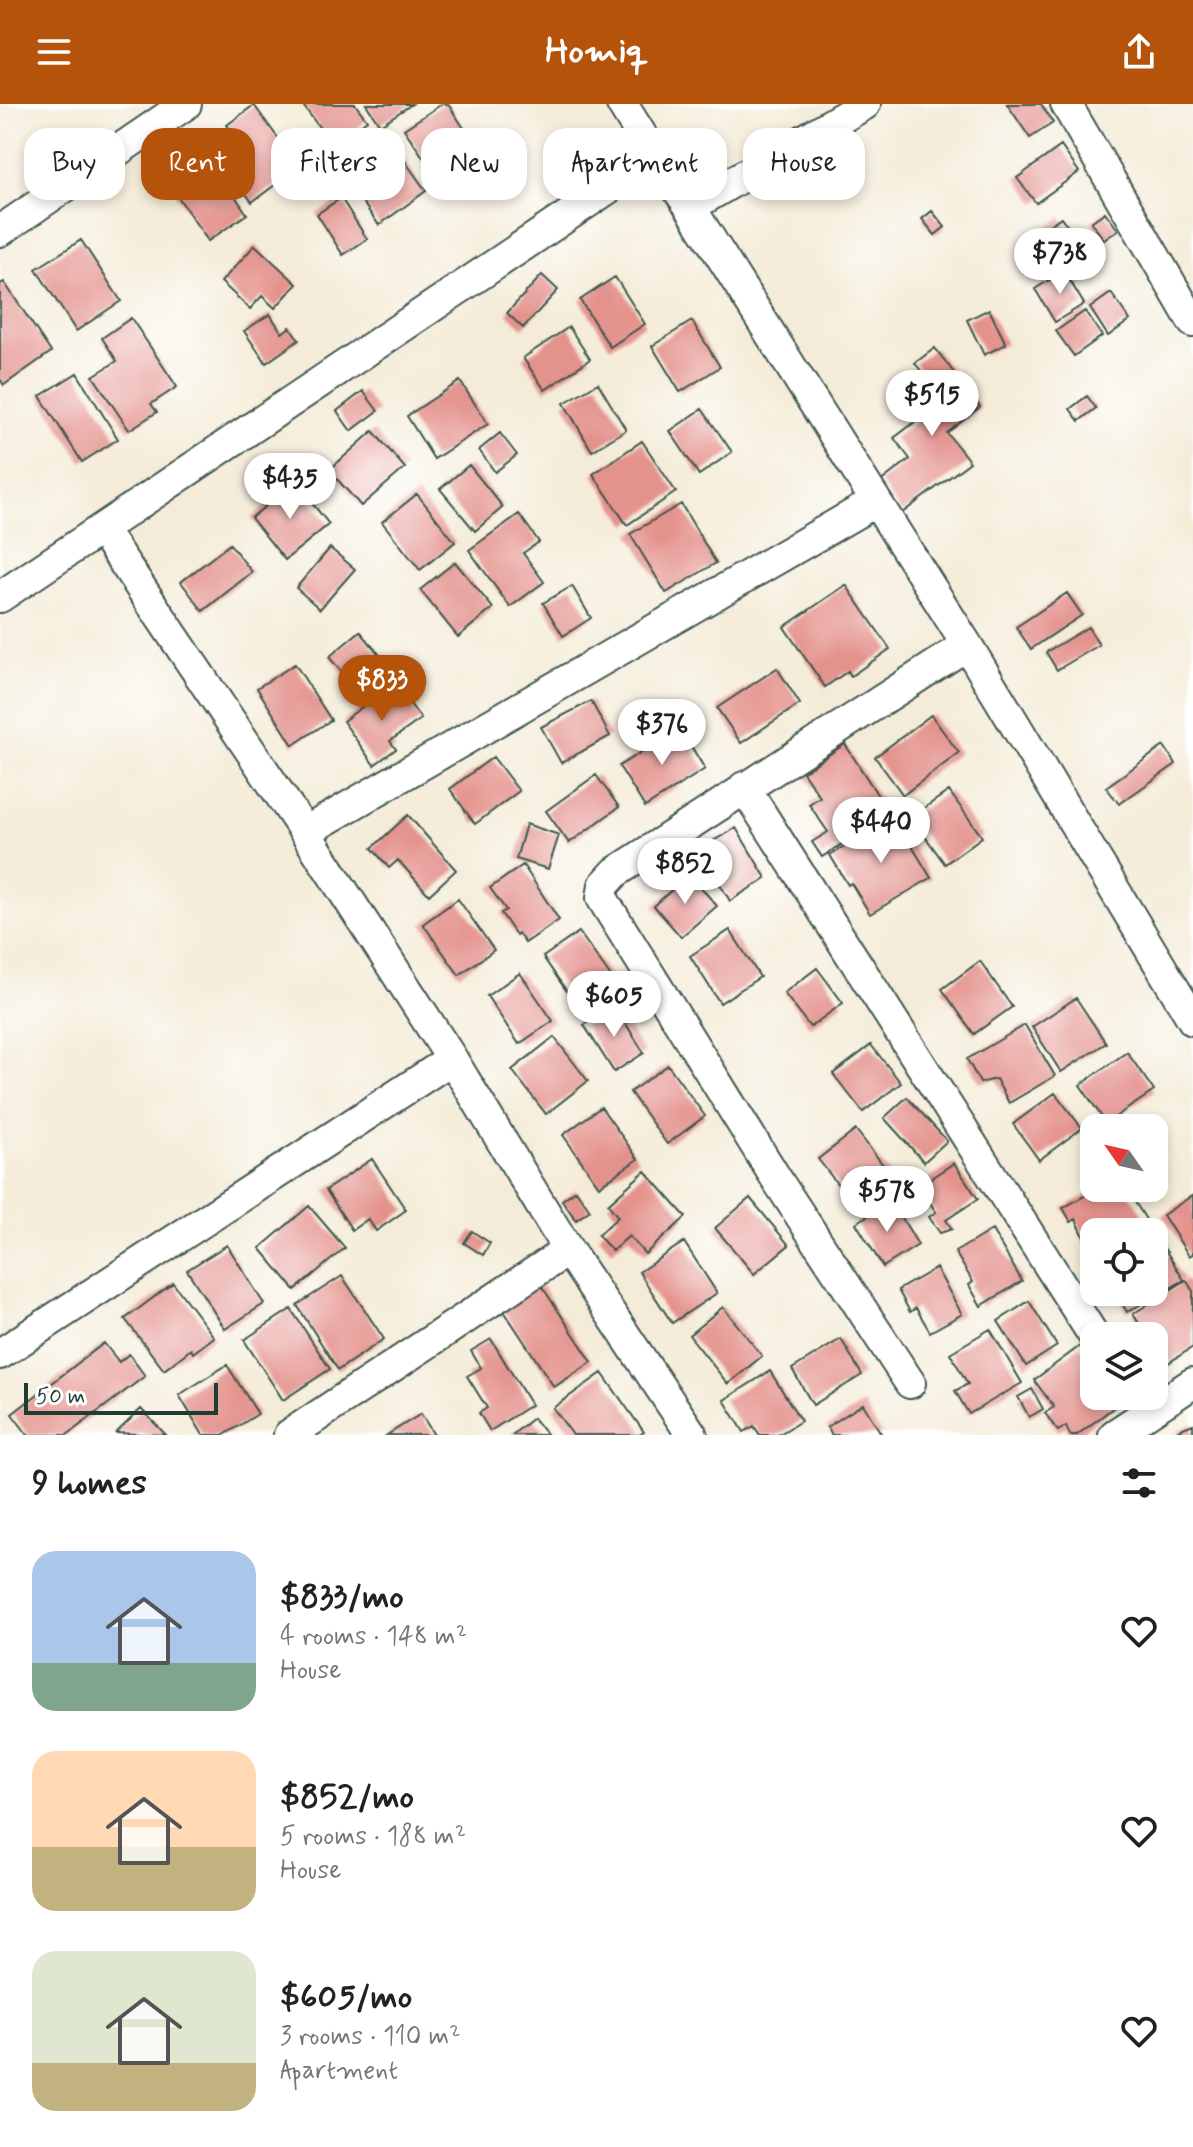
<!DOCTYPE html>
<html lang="en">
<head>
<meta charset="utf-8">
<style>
  :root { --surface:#fff; --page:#f6f6f6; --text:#222; --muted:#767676; --accent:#b45309 }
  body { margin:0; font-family:Mynerve,sans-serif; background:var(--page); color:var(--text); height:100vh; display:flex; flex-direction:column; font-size:30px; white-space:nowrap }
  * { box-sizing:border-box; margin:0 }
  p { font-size:26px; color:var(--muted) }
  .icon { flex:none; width:44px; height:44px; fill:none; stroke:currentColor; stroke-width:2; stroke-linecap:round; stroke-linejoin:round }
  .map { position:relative; height:1331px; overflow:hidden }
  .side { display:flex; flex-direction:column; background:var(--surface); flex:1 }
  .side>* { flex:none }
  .hud { position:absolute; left:24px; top:24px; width:1146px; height:72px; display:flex; gap:16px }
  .needle { width:52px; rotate:304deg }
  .controls { position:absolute; left:1080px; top:1010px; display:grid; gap:16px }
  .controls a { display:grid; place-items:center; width:88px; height:88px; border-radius:16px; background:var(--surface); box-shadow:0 4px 12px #0003; font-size:40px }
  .scale { position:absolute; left:24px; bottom:20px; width:194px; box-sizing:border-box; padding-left:8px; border:4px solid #1f3d34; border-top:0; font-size:22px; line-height:28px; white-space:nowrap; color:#1f3d34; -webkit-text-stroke:6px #fff; paint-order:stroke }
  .price { position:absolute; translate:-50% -68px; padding:0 18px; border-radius:28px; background:#fff; color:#222; font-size:26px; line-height:52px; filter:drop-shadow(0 2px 4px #0008) }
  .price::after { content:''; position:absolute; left:50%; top:48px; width:24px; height:18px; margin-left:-12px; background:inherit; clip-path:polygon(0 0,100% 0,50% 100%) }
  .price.active { background:var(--accent); color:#fff }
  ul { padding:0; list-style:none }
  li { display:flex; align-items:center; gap:24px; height:200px; padding:0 32px }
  li span { display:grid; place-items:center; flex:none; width:224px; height:160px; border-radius:24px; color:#555 }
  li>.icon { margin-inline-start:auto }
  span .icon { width:96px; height:96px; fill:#fffc; stroke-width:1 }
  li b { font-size:34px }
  h2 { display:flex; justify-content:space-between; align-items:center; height:96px; padding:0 32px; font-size:34px }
  .chip { padding:0 28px; border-radius:24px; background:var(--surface); box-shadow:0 4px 12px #0003; font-size:28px; line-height:72px }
  .chip.active { background:var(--accent); color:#fff }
  header { display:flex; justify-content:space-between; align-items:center; height:104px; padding:0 32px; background:var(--accent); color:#fff; font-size:36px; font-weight:800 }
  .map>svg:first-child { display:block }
  .building { fill:#e4928c }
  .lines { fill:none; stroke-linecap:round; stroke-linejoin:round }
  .minor-casing { stroke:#3f574d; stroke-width:34 }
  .minor { stroke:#fff; stroke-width:30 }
</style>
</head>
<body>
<header><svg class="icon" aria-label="menu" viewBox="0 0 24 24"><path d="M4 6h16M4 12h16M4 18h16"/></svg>Homiq<svg class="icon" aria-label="share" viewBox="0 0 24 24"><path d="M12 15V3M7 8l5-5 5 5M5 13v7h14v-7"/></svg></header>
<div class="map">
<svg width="1193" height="1331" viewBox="0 0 1193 1331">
  <rect width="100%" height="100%" fill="#fff"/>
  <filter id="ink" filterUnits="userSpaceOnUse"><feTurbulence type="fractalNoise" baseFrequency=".0125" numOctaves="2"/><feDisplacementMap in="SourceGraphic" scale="16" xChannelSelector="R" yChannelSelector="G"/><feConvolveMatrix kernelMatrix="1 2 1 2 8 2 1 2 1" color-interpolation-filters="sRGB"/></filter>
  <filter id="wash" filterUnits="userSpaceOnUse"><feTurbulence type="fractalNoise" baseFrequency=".006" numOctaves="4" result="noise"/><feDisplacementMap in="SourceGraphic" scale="32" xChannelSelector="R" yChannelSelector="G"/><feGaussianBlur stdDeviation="1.8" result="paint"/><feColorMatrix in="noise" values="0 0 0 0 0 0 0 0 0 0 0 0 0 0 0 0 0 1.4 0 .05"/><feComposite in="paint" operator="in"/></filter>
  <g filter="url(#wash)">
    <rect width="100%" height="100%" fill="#f4ecd8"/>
    <g id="blocks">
      <path class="building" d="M302,0H355L367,16L333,42Z
        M366,0H412L380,21Z
        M442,0H448L473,38L432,66L404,25Z
        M1007,0H1041L1053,19L1030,34Z
        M254,1L299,63L252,98L224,60L244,45L227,21Z
        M393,40L426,87L379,121L345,74Z
        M201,41L247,110L208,137L161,68Z
        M1061,42L1079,68L1036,99L1017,74Z
        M341,94L367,135L343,151L317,110Z
        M932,107L945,123L935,131L922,115Z
        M1105,108L1118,126L1104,136L1091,118Z
        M1061,113L1081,141L1059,158L1038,129Z
        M81,136L121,197L76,227L36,165Z
        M255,141L297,180L275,204L262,192L250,205L221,178Z
        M1064,167L1084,200L1055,218L1035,185Z
        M542,171L558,186L523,224L507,209Z
        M615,173L645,220L610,243L580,196Z
        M4,178L51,248L4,281L0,275V180Z
        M1111,189L1130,216L1108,232L1090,204Z
        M989,205L1006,240L984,251L967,216Z
        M1085,207L1102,232L1074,252L1056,227Z
        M270,210L282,229L290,223L299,236L266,259L244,227Z
        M131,214L177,283L151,300L157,308L129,326L93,272L117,257L102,234Z
        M692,217L720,263L680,288L652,242Z
        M569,223L590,255L545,286L523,254Z
        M935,244L980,303L947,329L970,358L902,409L880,378L910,355L894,334L944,296L915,259Z
        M77,269L118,335L82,358L40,292Z
        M460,277L488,320L434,355L407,312Z
        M598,279L626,326L592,347L564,299Z
        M363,287L378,307L351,327L337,307Z
        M1087,292L1096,304L1079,317L1070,305Z
        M702,305L732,348L699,371L670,327Z
        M373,327L405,364L361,402L329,366Z
        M500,329L517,351L495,368L479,346Z
        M642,337L676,388L627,421L593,370Z
        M469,361L503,403L475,427L440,385Z
        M295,378L329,420L285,456L251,414Z
        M417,390L455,438L420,466L382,418Z
        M681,400L716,459L666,489L630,430Z
        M519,410L539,438L523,449L544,478L510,503L469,446Z
        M230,440L252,468L203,507L181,478Z
        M330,444L355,465L320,505L296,484Z
        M455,458L493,504L458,533L420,486Z
        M846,481L890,545L851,572L848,567L825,583L784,523Z
        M572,482L591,514L563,532L543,499Z
        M1067,489L1082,511L1031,545L1016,523Z
        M1088,523L1099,541L1057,566L1046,548Z
        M360,527L392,566L362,592L329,553Z
        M295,560L331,616L293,641L257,584Z
        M777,564L800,600L741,639L717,604Z
        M395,579L421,615L390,637L396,645L374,661L343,617Z
        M591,597L610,632L561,659L541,623Z
        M931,611L959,649L903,691L875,653Z
        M680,624L705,665L645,703L619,662Z
        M845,640L889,709L822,753L812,738L828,728L809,700L820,693L803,668Z
        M1164,642L1176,660L1119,700L1106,683Z
        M493,653L519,687L475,720L450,685Z
        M596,671L619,703L569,739L546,707Z
        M949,687L982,733L945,760L911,713Z
        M408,711L456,766L429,791L398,756L389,764L372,744Z
        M894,712L931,774L870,810L851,779L848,781L830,751Z
        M526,720L559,731L548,765L516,755Z
        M736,724L766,774L730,797L699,745Z
        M523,761L559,816L525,839L518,829L516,831L501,809L506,806L490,784Z
        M689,770L717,802L681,833L654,802Z
        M458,795L494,846L459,871L423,820Z
        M730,826L760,873L720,899L690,852Z
        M579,828L613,876L577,902L543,853Z
        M980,857L1012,903L974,930L942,885Z
        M817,864L843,899L810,923L784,889Z
        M520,869L553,917L519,940L487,892Z
        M1076,894L1106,939L1061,968L1032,923Z
        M614,901L644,949L614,968L584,921Z
        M1025,921L1055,972L1009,999L996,975L980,979L967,955Z
        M554,933L588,977L546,1010L512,966Z
        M871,941L901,979L863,1008L833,970Z
        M1127,948L1154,987L1106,1019L1080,981Z
        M668,961L705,1012L667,1040L630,988Z
        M1055,989L1082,1024L1039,1056L1013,1020Z
        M907,993L947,1037L924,1058L884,1014Z
        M601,1003L638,1055L599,1082L563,1031Z
        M856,1026L894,1075L856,1104L818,1055Z
        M372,1055L406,1106L376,1127L368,1115L352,1126L326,1086Z
        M954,1059L978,1095L946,1116L952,1125L940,1129L929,1113L936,1108L919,1082Z
        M645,1067L686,1113L645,1150L629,1132L612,1147L598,1131L618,1113L608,1100Z
        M1099,1084H1126L1154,1128H1094V1155L1076,1115L1071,1118L1063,1104Z
        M576,1086L590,1106L576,1116L562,1096Z
        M1193,1091V1150L1189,1152L1163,1111Z
        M750,1094L789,1141L754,1170L715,1124Z
        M892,1097L918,1141L883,1163L856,1119Z
        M309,1102L345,1144L295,1186L260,1144Z
        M992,1126L1022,1177L981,1202L969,1181L973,1178L955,1148Z
        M472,1127L490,1139L483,1151L464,1139Z
        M1154,1128L1184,1176L1127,1208L1117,1191L1122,1188H1154Z
        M684,1138L717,1189L672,1219L639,1168Z
        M227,1141L264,1200L225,1225L187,1166Z
        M936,1164L962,1210L930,1228L916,1204L910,1208L898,1186Z
        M342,1172L384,1235L338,1266L297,1201Z
        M537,1175L592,1258L554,1283L500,1201Z
        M1186,1176L1193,1187V1243L1165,1261L1154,1243V1232H1147L1133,1210Z
        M173,1179L214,1233L193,1249L191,1245L164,1266L125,1215Z
        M1029,1197L1057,1242L1026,1262L998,1217Z
        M723,1203L762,1252L728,1280L689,1231Z
        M291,1205L330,1265L283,1296L244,1236Z
        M990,1225L1022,1279L969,1310L955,1287L968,1280L950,1249Z
        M491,1235L531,1301L490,1327L479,1309L487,1304L467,1272L481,1264L471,1247Z
        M841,1235L862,1271L813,1301L792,1265Z
        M104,1239L119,1258L129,1250L145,1272L67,1331H28L12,1310Z
        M1080,1242L1094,1264V1292H1111L1117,1301L1077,1331H1070L1066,1322L1058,1327L1045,1309L1054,1303L1034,1276Z
        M227,1261L258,1310L224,1331H203L179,1291Z
        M770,1267L801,1317L778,1331H760L754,1322L744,1328L724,1296Z
        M602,1269L644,1328L639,1331H573L553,1304Z
        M1032,1285L1043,1305L1029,1313L1018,1293Z
        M863,1300L882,1331H832L827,1323Z
        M141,1305L166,1331L116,1329Z
        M421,1310L434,1331H387Z
        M533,1314L547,1331H512Z
        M1193,1320V1331H1181L1178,1326Z"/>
    </g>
  </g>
  <g filter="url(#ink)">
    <use href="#blocks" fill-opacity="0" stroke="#3f574d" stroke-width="2"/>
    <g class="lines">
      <defs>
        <path id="minor" d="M622,0L655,53L690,103L967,541L1193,916
          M1066,0L1193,218
          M690,103L865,0
          M0,127L186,0
          M102,426L305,728L452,955L568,1146L692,1331
          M0,493L655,53
          M744,683L1094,1232
          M305,728L875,398
          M0,1250L452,955
          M910,1279L779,1079L602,794L604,781L616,768L967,541
          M289,1331L568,1146
          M1114,1331L1193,1279"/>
      </defs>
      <use href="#minor" class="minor-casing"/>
      <use href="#minor" class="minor"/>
    </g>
  </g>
</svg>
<div class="controls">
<a><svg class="needle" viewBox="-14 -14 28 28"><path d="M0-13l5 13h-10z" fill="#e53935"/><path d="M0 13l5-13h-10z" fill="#767676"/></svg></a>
<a><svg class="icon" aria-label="locate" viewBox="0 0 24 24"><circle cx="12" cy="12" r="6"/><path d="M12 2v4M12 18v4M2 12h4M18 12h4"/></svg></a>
<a><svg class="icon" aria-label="layers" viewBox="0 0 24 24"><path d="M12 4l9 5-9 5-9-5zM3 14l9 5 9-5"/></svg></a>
</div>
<div class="scale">50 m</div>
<b class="price" style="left:1060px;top:192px">$738</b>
<b class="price" style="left:932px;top:334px">$515</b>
<b class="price" style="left:290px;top:417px">$435</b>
<b class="price active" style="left:382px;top:619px">$833</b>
<b class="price" style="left:662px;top:663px">$376</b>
<b class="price" style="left:881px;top:761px">$440</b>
<b class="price" style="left:685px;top:802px">$852</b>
<b class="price" style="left:614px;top:935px">$605</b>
<b class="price" style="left:887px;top:1130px">$578</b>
<div class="hud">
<a class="chip">Buy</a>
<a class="chip active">Rent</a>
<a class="chip">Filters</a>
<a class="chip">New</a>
<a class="chip">Apartment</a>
<a class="chip">House</a>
</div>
</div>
<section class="side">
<h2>9 homes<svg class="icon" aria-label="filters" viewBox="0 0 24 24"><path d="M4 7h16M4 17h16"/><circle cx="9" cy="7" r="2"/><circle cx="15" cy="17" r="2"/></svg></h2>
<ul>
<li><span style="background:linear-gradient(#a9c7e8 70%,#7fa58c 0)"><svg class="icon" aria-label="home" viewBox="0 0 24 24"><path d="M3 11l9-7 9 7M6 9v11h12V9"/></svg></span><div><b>$833/mo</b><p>4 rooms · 148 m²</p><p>House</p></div><svg class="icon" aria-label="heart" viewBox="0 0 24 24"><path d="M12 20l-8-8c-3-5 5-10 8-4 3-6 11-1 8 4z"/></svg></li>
<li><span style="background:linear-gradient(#ffd9b3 60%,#c2b280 0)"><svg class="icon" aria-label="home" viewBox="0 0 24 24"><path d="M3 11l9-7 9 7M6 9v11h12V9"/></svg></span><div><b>$852/mo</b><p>5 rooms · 188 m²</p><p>House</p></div><svg class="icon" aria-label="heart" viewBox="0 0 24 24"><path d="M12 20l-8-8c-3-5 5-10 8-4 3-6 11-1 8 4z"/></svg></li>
<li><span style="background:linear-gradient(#dfe7d0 70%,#c2b280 0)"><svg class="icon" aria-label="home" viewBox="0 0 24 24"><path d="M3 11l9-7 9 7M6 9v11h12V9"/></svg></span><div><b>$605/mo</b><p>3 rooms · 110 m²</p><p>Apartment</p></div><svg class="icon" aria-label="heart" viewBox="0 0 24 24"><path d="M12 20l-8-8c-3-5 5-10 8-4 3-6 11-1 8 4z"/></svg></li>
</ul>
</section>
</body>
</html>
